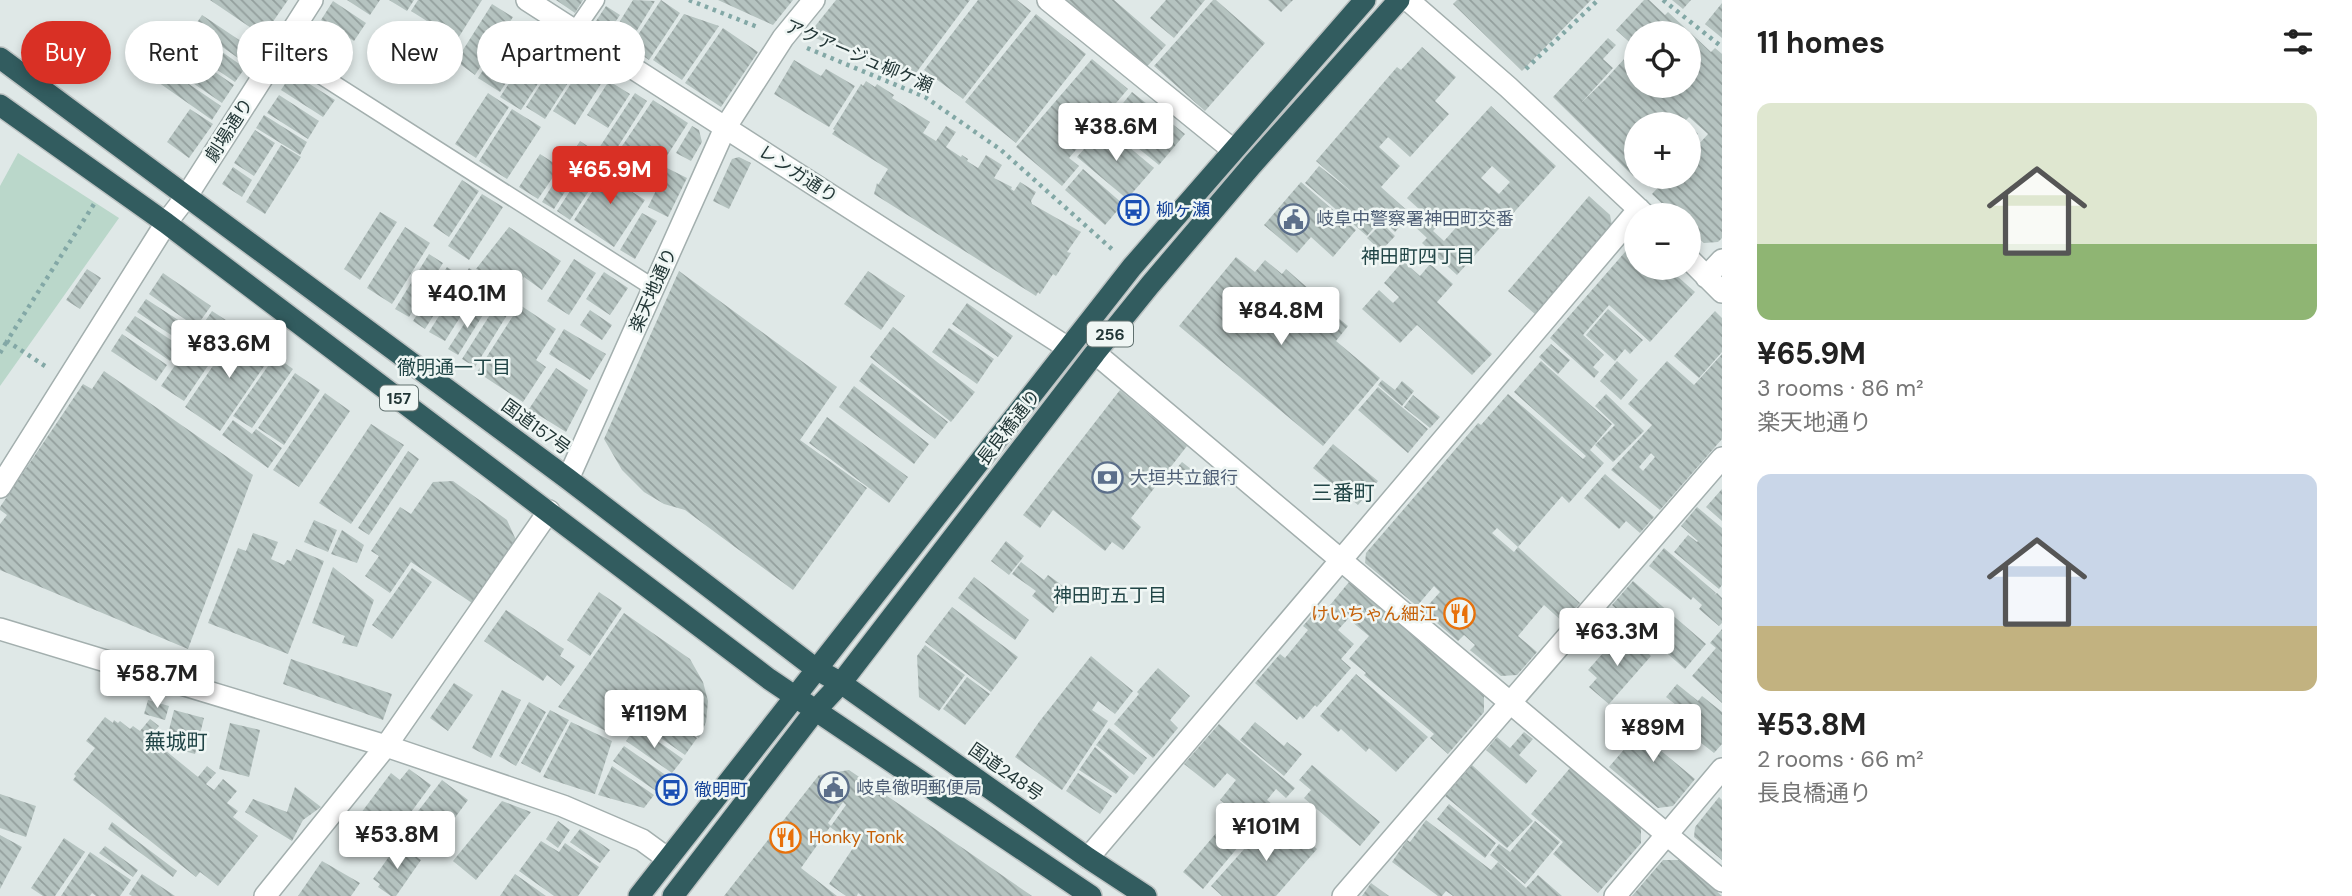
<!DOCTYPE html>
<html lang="en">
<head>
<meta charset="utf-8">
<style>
  :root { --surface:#fff; --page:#f6f6f6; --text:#222; --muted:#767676; --accent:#d93025 }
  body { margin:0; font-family:"DM Sans","Noto Sans JP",sans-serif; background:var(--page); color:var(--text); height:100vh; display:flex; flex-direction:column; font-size:26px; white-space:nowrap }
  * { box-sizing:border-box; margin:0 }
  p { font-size:23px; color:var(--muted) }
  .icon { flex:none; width:38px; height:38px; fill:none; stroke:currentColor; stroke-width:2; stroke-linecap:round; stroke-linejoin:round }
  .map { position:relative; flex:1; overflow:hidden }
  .side { display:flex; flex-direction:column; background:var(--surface); width:630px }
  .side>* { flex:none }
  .guide { position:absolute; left:21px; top:21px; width:665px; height:63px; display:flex; gap:14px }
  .tools { position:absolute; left:1624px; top:21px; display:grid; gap:14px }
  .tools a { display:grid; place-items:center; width:77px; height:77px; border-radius:50%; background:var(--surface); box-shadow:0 4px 10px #0003; font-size:35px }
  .price { position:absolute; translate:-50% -60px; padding:0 16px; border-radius:7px; background:#fff; color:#222; font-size:23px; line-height:46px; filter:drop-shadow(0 2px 4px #0008) }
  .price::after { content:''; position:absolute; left:50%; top:42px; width:21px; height:16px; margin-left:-10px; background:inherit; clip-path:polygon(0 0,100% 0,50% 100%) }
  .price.on { background:var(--accent); color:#fff }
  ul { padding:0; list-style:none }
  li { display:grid; align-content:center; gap:14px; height:371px; padding:0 35px }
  li span { display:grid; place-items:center; height:217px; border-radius:14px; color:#555 }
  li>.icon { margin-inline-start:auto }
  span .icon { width:126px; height:126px; fill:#fffc; stroke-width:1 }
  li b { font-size:30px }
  h2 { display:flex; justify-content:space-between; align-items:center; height:84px; padding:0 35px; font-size:30px }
  .tag { padding:0 24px; border-radius:32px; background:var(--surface); box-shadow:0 4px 10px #0003; font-size:24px; line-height:63px }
  .tag.on { background:var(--accent); color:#fff }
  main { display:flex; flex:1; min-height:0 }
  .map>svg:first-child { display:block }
  .green { fill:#bad7ca }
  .building { fill:url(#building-back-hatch); fill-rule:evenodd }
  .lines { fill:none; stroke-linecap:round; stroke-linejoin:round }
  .lane-casing { stroke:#a3afae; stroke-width:19 }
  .street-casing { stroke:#a3afae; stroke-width:24 }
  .highway-casing { stroke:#bdc3c3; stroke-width:24 }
  .path { stroke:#83a8a6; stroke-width:4.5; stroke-dasharray:3.5 5; stroke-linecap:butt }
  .lane { stroke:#fff; stroke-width:16 }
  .street { stroke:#fff; stroke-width:21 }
  .highway { stroke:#325c5f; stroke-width:21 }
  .labels { text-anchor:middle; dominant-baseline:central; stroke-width:5; stroke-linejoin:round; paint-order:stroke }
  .shield { fill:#eff6f4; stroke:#60706f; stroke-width:2 }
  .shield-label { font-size:16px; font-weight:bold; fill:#223636 }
  .street-label { font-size:18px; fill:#223636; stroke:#eff6f4 }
  .transit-label { font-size:18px; fill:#164399; stroke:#eff6f4; text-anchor:start }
  .service-label { font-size:18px; fill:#4e5e75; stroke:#eff6f4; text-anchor:start }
  .food-label { font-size:18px; fill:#c56008; stroke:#eff6f4; text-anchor:end }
  .neighbourhood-label { font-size:19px; fill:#214546; stroke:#eff6f4 }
  .quarter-label { font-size:21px; fill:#214546; stroke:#eff6f4 }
</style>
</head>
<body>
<main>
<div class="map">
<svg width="1722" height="896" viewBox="0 0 1722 896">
  <defs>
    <pattern id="building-back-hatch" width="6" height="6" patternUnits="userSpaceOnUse" patternTransform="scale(1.75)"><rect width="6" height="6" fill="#b5c3c0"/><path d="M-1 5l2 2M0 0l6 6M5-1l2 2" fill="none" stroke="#939f9d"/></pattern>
  </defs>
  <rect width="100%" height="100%" fill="#dfe8e7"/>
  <path class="green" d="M18,153L119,218L0,386V186Z"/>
  <path class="building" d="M210,0H288L263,36Z
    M347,0H380L370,15Z
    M389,0H414L407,11Z
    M418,0H482L457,40L411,11Z
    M556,0H583L575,13Z
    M633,0L655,1L628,45L612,34Z
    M661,0L680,13L649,60L630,47Z
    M718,0H793L773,25Z
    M836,0H970L913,77L808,35Z
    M978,0H1017L1031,11L963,99L924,70Z
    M1063,0H1114L1166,45L1144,70Z
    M1166,0H1205L1174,38L1150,18Z
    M1213,0H1216L1265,43L1205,111L1154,66Z
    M1268,0H1293L1281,12Z
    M1457,0H1591L1522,71L1453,4Z
    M1644,0H1649L1665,15L1668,12L1711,52L1715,48L1722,54V238L1718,242L1704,243L1689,229V215H1674L1652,194L1668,177H1689V155L1708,134L1689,117L1682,124H1636V173L1633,176L1553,97L1608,38L1616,45L1603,59L1613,68L1582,102L1605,80L1635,47L1616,30ZM1636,33H1689V86H1636Z
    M1672,0H1691L1683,9Z
    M333,1L366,23L354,41L321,20Z
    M1722,3V38L1705,24Z
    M492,4L513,17L475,75L456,61Z
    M606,6L620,15L608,33L594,24Z
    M684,14L719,26L682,80L653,60Z
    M1036,14L1086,54L1016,143L965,102Z
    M202,15L257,52L248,65L194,27Z
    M514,22L536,36L500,92L478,78Z
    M318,28L352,50L339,70L305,48Z
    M723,28L758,52L721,107L685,83Z
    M544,30L564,43L521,110L500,97Z
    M192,31L245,68L235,82L182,46Z
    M1422,47L1456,77L1435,101L1449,114L1410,157L1388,137L1379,147L1400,166L1381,187L1411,214L1395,232L1381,219L1367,236L1305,183L1319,166L1354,194L1316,161L1397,67L1401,70Z
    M183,50L234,85L222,103L171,68Z
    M561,52L580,64L545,119L526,107Z
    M1092,59L1128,89L1069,158L1079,166L1062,186L1016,147Z
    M794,60L821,76L826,69L855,86L829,127L774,94Z
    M583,65L604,79L575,125L553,111Z
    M164,67L221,106L212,120L155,80Z
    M292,73L335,100L323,117L281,90Z
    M609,81L630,94L608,128L587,115Z
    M866,81L875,87L877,84L894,95L892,98L930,122L923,133L936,141L946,126L956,132L946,147L961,157L962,155L968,159L967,161L978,168L986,155L1002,165L994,178L1012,187L1011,189L1014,191L1020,182L1036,192L1031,201L1032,204L1081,232L1067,252L1071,253L1056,276L1053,274L1040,294L1038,292L1036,296L874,194L877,183L878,185L888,169L832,134L835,130L833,129L861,84L863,86Z
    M1132,92L1185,134L1159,165L1107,123Z
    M488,93L509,107L476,158L455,144Z
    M635,93L647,101L612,156L599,148Z
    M279,95L319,121L308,139L267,113Z
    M653,100L688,123L652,179L616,155Z
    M1491,106L1556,166L1457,275L1422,243L1427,238L1410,222L1420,210L1407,198ZM1492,166L1510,182L1499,194L1481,178ZM1451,212L1461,222L1444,241L1433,231Z
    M190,109L213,124L189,158L167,142Z
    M512,109L541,127L507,179L479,161Z
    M264,115L307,142L300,155L256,128Z
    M1689,125L1698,134L1689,144Z
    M692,126L699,130L702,142L691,161L676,153Z
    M1104,126L1154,168L1127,199L1077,157Z
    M255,130L275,143L254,176L234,163Z
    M580,141L592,149L554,209L542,202Z
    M281,145L301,157L265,214L246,202Z
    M596,151L609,160L570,220L557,211Z
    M540,154L560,167L538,199L519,187Z
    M739,157L751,163L729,209L713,201L732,159Z
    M612,161L631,173L623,186L645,200L614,247L574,220Z
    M233,167L252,180L242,197L222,184Z
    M667,168L687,178L668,217L648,207Z
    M1083,169L1123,204L1105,225L1065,190Z
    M1638,177H1660L1650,187Z
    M462,180L479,191L449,237L433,226Z
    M1301,182L1356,230L1333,257L1311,237L1297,253L1264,225Z
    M482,194L503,207L469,260L448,246Z
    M1589,196L1610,215L1612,225L1535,314L1508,291Z
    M380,212L397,222L360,280L344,269Z
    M642,213L657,221L635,259L620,250Z
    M1382,223L1395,236L1381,251L1367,238Z
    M405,227L430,243L392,304L367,288Z
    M509,227L561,261L542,290L524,277L519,286L476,269Z
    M1632,244H1636V268H1668L1695,292L1650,342L1609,305L1583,335L1604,355L1593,367L1599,372L1594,378L1550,338Z
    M429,254L443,263L409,317L395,309Z
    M1236,257L1255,272L1265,260L1282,274L1286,269L1310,290L1296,307L1312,320L1324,306L1348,326L1336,341L1380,378L1323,446L1179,326Z
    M574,259L596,273L569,315L547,301Z
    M1403,261L1420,276L1430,264L1453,284L1437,302L1492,354L1472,375L1417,325L1400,343L1362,309L1379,290L1393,303L1399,297L1384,283Z
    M447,267L459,275L425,329L413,321Z
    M469,268L485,278L445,341L429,332Z
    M87,269L101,278L80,309L66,300Z
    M679,271L837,387L800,440L867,488L793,590L685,510L664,504L644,492L622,470L604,439Z
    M868,271L905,296L881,330L844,304Z
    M604,272L628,288L610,315L586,299Z
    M163,273L211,306L196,327L149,294Z
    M146,299L192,329L183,343L137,312Z
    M500,299L512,307L475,367L462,359Z
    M967,303L1013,336L998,357L952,324Z
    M477,304L486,310L458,355L448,349Z
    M520,305L556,329L536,360L546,367L523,402L477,372Z
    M1608,309L1643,340L1630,354L1625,349L1615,361L1586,335Z
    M590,310L612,325L602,340L580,325Z
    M212,311L235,326L184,401L161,386Z
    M1715,311L1722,318V352L1699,378L1674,356Z
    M135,316L180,346L170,361L125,330Z
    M893,327L975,392L951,422L870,357Z
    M949,328L994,359L977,384L932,352Z
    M238,329L273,353L220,431L185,407Z
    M564,329L606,354L590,380L549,354Z
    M122,334L167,365L156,381L111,351Z
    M1551,344L1570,360L1558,374L1539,357Z
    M1722,354V439L1660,510L1611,470L1652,425L1628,404L1667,361L1694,385ZM1651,453L1655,457L1643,471L1639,467Z
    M275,356L293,369L252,428L233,416Z
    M1541,361L1612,424L1590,450L1604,463L1569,503L1562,496L1518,547L1497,528L1492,533L1514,552L1518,547L1580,603L1563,622L1544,605L1518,636L1537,652L1517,675L1501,676L1470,650L1475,645L1464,635L1458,641L1423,611L1440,592L1434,586L1417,606L1365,563L1366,553L1478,423L1481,425L1508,394L1583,459L1586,456L1514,392Z
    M1617,361L1638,380L1621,400L1600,381Z
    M872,363L948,422L935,439L859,381Z
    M556,368L588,390L566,432L529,409Z
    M104,371L253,475L188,649L0,570V524L7,515L0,510V507L83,384L92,389Z
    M295,373L320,390L284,445L258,428Z
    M1382,380L1395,390L1402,381L1414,391L1402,406L1378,385Z
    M854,386L929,444L914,464L839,407Z
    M1378,387L1428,429L1408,453L1358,410Z
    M1120,390L1187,446L1131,518L1141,527L1123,550L1112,542L1105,551L1053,510L1040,528L1023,515Z
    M325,393L350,411L299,487L273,470Z
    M1606,394L1644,431L1613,462L1595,445L1615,425L1595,406Z
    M1413,395L1440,417L1430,428L1404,407Z
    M827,417L908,477L889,503L809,443Z
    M233,420L252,434L256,429L282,448L268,468L222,435Z
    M371,424L404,445L351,524L319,503Z
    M1333,444L1378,481L1358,505L1313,468Z
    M408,451L419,459L369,535L358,528Z
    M1182,462L1196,473L1190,480L1176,469Z
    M1605,474L1654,517L1640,533L1626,521L1619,529L1584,498Z
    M453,481L507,520L516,540L472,603L411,562L390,593L365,576L379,556L371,551L400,507L411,514L433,482Z
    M1722,489V521L1706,507Z
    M1697,507L1722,528V585L1719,589L1674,552L1688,535L1697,542L1698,541L1681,526Z
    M314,520L337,530L328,552L304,542Z
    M342,530L364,545L357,563L331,554Z
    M253,533L278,542L271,559L284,565L287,560L291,561L296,549L324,561L288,654L208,623L238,548L246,551Z
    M1006,541L1024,556L1009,575L991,561Z
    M1664,548L1716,593L1714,595L1717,593L1722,598V623L1719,626L1699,609L1702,605L1693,597L1691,600L1649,566Z
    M1021,562L1044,580L1048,575L1070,591L1053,613L1032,596L1036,591L1012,574Z
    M333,567L374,600L357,647L342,643L345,636L312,623Z
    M412,568L432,582L392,639L372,625Z
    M974,577L1029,620L1015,640L958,598Z
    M1633,581L1706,644L1685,669L1612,605Z
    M1349,582L1484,695V712L1448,754L1430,738L1434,734L1364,675L1366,673L1349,659L1369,636L1351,621L1358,613L1355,611L1338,630L1354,644L1341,659L1351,668L1317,707L1315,705L1303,719L1300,716L1297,720L1255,683L1280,654L1285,658L1308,630L1303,626L1316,611L1321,616Z
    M599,592L622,608L590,656L567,640Z
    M952,607L1018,657L991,692L925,642Z
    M506,610L564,649L560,656L575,666L561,686L547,675L543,681L484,641Z
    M624,613L690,659L703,682L708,701L706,722L699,738L644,698L616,736L558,707Z
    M1722,629V703L1692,676L1716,648L1710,643Z
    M1626,633L1651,656L1609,704L1589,687L1597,678L1588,670L1611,644L1614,647Z
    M925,645L965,675L939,711L919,697L917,656Z
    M1091,656L1133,691L1115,714L1098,701L1092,710L1108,721L1062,790L1015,757L1039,722Z
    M291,659L392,694L383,720L283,684Z
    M1158,668L1190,696L1170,720L1178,728L1153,758L1114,724L1139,694L1137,692Z
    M1356,674L1428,737L1396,772L1369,748L1366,752L1341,729L1338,732L1320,716Z
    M967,677L990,694L965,725L943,709Z
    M454,683L473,695L448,731L430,718Z
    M1677,684L1698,701L1702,696L1722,712V744L1714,753L1677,724L1686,713L1666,697Z
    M502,690L521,700L491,758L472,748Z
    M148,700L169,706L165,720L144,714Z
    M643,701L697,738L685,755L632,718Z
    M529,702L546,712L516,766L499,756Z
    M1662,705L1677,718L1654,745L1695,779L1673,806L1658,808L1609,767Z
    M174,710L204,718L195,754L165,746Z
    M550,710L569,720L540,773L521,763Z
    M105,717L113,723L114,720L118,723L120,721L130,729L133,726L140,731L150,719L159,726L150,738L198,777L207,766L216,773L206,784L214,790L223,779L237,791L227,803L238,811L233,817L258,836L218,886L200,872L196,877L73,780L76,776L74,774L95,748L86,741Z
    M571,722L612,741L595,794L543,777Z
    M1255,722L1284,746L1287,742L1302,754L1284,776L1240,740Z
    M230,723L260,730L249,777L219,769Z
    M1219,724L1295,788L1286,798L1276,789L1267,800L1276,807L1270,814L1261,806L1248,822L1254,828L1203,889L1183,872L1235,811L1220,800L1236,780L1227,773L1214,788L1184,764Z
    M636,726L683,759L672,773L626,741Z
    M1109,728L1147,758L1134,775L1096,745Z
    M1524,732L1533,739L1519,755L1537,771L1526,784L1486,750L1497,737L1510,748Z
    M624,746L667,776L656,791L613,761Z
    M1095,747L1129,777L1116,794L1079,770Z
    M1312,765L1380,822L1360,846L1304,798L1311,790L1299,780Z
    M1472,765L1533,821L1507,848L1445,796Z
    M612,766L654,795L644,808L598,795Z
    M1570,768L1641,827V843L1598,893L1553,854L1563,842L1531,814Z
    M409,769L431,785L384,849L352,825L391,773L400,780Z
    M849,770L912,813L1032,896H862L858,893L857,896H846L829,884L855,845L830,827L801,868L837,896H724L819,775ZM843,802L846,805L831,826L828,823Z
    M1078,773L1112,796L1100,814L1066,791Z
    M442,780L468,800L443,834L427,822L410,844L399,836Z
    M295,787L321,807L303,820L292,841L245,812L253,799L287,812Z
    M0,794L36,806L26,837L0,828Z
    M1719,797L1722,800V860L1694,837L1695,827Z
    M502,801L531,812L476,880L453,861Z
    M1449,804L1496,843L1485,858L1437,819Z
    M1273,817L1293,835L1297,831L1317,849L1276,896H1222L1211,886Z
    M1426,820L1491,870L1498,862L1526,888L1538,875L1562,896H1453L1446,891L1442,896H1438L1392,862L1407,840L1410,842Z
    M558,821L570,830L558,848L546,839Z
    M1535,821L1560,842L1525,884L1490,855L1499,844L1510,852Z
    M112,822L177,871L173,877L108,829Z
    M580,829L610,850L600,863L570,842Z
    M0,835L22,847L0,889Z
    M64,838L85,852L55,896H43L31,888Z
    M541,841L559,852L565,843L599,867L578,896H554L519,871Z
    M398,844L421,860L396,896H391L378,887L380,884L373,879Z
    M105,846L138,870L133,877L99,853Z
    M90,852L131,880L120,896H96L92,893L90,896H61Z
    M1663,860H1680L1722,896H1632Z
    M322,861L360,883L351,896H298Z
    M142,874L175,896H132L129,894Z
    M515,874L546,896H500Z
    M1371,883L1389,896H1362Z"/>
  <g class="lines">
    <defs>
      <path id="lane" d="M576,29L596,0
        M281,50L654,288"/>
      <path id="street" d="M527,0L1068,348
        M1048,0L1233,150
        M1408,0L1508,87L1645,215
        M1689,259L1722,292
        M1706,277L1722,260
        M1095,353L1722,881
        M568,479L725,128L783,38L814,0
        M0,487L166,223L186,197L312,0
        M0,629L386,746L563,806L642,840L668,859
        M1088,858L1639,209
        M265,896L386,746L549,511
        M1343,896L1722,458
        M1615,896L1722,769"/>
      <path id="highway" d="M0,58L568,479L816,669L841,683L1088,858L1146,896
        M0,105L166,223L769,679L1091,896
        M639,896L1132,267L1365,0
        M673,896L815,711L841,683L1095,353L1150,285L1252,165L1399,0"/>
    </defs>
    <use href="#lane" class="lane-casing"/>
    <use href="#street" class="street-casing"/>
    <use href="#highway" class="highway-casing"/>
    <path class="path" d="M689,0L760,28
      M1663,0L1722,47
      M807,48L925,97L1001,150L1114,251
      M1526,69L1598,0
      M0,353L7,341
      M45,366L7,341L94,204"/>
    <use href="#lane" class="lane"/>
    <use href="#street" class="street"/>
    <use href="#highway" class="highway"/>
  </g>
  <defs>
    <symbol id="bus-ring" viewBox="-11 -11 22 22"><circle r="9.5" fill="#eff6f4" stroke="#1a4fb4" stroke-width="1.5"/><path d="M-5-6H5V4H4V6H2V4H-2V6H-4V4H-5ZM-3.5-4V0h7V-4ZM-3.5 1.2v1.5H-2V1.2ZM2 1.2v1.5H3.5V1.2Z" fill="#1a4fb4"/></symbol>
    <symbol id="civic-ring" viewBox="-11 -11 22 22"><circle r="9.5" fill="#eff6f4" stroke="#5c6f8a" stroke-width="1.5"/><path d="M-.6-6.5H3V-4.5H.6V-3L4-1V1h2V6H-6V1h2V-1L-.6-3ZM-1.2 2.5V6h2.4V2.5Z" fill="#5c6f8a"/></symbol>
    <symbol id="bank-ring" viewBox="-11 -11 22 22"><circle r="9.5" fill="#eff6f4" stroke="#5c6f8a" stroke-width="1.5"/><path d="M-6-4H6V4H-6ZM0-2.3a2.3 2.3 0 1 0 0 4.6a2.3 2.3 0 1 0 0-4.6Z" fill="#5c6f8a"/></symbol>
    <symbol id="restaurant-ring" viewBox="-11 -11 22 22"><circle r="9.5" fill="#eff6f4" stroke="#e8710a" stroke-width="1.5"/><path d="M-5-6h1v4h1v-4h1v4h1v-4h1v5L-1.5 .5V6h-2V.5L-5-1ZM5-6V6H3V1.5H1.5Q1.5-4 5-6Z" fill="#e8710a"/></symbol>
  </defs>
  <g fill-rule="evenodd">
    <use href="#bus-ring" x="1116" y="192" width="35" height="35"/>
    <use href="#civic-ring" x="1276" y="202" width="35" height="35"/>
    <use href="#bank-ring" x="1090" y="460" width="35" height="35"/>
    <use href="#restaurant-ring" x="1442" y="596" width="35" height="35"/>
    <use href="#civic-ring" x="816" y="770" width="35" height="35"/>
    <use href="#bus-ring" x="654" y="772" width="35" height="35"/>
    <use href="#restaurant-ring" x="768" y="820" width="35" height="35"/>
  </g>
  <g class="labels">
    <g class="shield">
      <rect x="1087" y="321.5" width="46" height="25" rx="5"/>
      <rect x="380" y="385.5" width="38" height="25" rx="5"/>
    </g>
    <g class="shield-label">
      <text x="1110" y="334">256</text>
      <text x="399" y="398">157</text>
    </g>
    <g class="street-label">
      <text transform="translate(859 56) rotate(23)">アクアージュ柳ケ瀬</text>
      <text transform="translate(229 130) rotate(-57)">劇場通り</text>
      <text transform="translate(798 174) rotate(33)">レンガ通り</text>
      <text transform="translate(653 290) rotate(-66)">楽天地通り</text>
      <text transform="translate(536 427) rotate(36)">国道157号</text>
      <text transform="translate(1009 427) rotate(-52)">長良橋通り</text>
      <text transform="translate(1006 772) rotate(35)">国道248号</text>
    </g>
    <g class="transit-label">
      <text x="1156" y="210">柳ヶ瀬</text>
      <text x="694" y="790">徹明町</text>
    </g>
    <g class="service-label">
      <text x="1316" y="219">岐阜中警察署神田町交番</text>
      <text x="1130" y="478">大垣共立銀行</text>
      <text x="856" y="788">岐阜徹明郵便局</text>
    </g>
    <g class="food-label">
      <text x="1437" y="614">けいちゃん細江</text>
      <text x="809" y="837" text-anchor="start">Honky Tonk</text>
    </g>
    <g class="neighbourhood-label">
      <text x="1418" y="256">神田町四丁目</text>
      <text x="454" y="367">徹明通一丁目</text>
      <text x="1110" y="595">神田町五丁目</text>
    </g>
    <g class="quarter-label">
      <text x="1343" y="493">三番町</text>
      <text x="176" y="742">蕪城町</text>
    </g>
  </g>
</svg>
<div class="tools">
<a><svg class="icon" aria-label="locate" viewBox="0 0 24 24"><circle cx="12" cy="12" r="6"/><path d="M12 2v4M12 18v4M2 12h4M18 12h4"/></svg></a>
<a>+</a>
<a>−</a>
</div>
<b class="price" style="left:1116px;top:163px">¥38.6M</b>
<b class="price on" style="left:610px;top:206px">¥65.9M</b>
<b class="price" style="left:467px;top:330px">¥40.1M</b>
<b class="price" style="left:1281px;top:347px">¥84.8M</b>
<b class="price" style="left:229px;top:380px">¥83.6M</b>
<b class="price" style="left:1617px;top:668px">¥63.3M</b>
<b class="price" style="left:157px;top:710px">¥58.7M</b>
<b class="price" style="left:654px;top:750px">¥119M</b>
<b class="price" style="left:1653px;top:764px">¥89M</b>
<b class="price" style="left:1266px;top:863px">¥101M</b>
<b class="price" style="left:397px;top:871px">¥53.8M</b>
<div class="guide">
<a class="tag on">Buy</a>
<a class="tag">Rent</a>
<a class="tag">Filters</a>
<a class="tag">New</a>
<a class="tag">Apartment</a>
</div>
</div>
<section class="side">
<h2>11 homes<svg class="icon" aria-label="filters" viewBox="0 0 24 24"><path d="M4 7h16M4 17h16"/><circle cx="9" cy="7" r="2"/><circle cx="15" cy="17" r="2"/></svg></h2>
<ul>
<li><span style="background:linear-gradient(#dfe7d0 65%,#8fb573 0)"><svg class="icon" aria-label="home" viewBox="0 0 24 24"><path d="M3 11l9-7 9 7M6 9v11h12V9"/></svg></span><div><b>¥65.9M</b><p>3 rooms · 86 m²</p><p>楽天地通り</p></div></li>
<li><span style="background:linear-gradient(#c9d6e8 70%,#c2b280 0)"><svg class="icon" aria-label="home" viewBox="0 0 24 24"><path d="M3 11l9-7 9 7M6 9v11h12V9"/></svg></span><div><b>¥53.8M</b><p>2 rooms · 66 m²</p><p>長良橋通り</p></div></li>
</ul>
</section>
</main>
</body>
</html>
